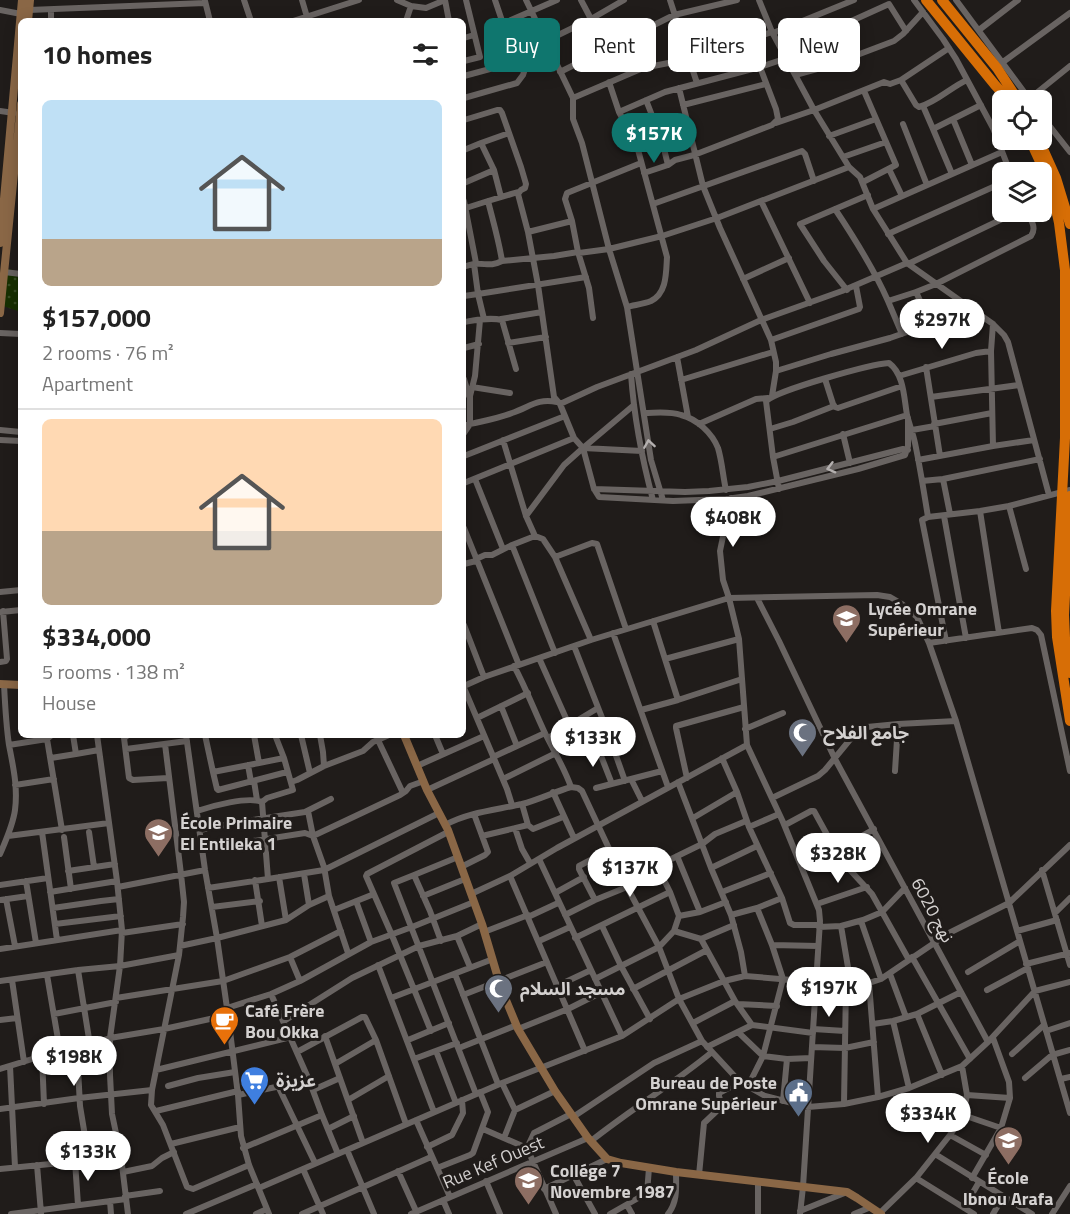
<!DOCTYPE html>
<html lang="en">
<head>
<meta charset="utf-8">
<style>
  :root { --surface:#fff; --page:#f2f2f2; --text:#222; --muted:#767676; --line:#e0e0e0; --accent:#0f766e }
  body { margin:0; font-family:"Titillium Web","Noto Sans Arabic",sans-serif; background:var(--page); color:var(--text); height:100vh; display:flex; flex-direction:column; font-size:22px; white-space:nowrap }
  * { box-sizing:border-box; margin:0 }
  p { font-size:20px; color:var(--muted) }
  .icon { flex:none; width:33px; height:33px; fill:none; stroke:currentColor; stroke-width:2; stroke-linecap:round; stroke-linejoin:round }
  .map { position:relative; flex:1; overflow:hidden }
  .drawer { position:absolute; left:18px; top:18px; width:448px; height:720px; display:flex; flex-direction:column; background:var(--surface); border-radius:9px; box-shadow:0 3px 15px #0003 }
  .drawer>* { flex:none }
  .guide { position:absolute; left:484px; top:18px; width:495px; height:54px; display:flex; gap:12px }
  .controls { position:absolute; left:992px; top:90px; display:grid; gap:12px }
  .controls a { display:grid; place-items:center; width:60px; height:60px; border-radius:9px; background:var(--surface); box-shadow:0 3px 15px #0003; font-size:30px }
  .price { position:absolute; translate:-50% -51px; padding:0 14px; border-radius:21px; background:#fff; color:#222; font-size:20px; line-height:39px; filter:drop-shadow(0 2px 3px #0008) }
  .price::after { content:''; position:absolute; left:50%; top:36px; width:18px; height:14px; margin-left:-9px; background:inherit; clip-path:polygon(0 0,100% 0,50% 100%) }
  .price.selected { background:var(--accent); color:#fff }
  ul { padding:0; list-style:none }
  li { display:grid; align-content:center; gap:12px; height:318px; padding:0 24px }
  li+li { border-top:2px solid var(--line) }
  li span { display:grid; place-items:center; height:186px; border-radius:9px; color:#555 }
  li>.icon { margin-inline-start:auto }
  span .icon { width:108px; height:108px; fill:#fffc; stroke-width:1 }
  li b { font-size:26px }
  h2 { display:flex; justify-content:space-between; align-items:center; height:72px; padding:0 24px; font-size:26px }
  .chip { padding:0 21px; border-radius:9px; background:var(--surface); box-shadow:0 3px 15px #0003; font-size:21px; line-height:54px }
  .chip.selected { background:var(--accent); color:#fff }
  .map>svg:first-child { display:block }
  .garden { fill:url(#garden-dots) }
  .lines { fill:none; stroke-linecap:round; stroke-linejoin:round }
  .street { stroke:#696462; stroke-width:6 }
  .secondary { stroke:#8a6746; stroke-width:8 }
  .highway { stroke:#d76e06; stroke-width:10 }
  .oneway { stroke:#b4b0af }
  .labels { text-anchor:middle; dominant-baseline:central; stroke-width:6; stroke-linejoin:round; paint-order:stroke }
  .poi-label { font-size:18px; font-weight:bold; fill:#d4d1d0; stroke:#201c1a; text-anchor:start }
  .street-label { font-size:18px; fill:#d4d1d0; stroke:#201c1a }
</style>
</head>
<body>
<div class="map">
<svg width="1070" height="1214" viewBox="0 0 1070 1214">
  <defs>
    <pattern id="garden-dots" width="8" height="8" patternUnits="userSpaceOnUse" patternTransform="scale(1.5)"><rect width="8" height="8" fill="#172f00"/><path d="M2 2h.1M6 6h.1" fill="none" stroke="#384c24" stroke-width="1.8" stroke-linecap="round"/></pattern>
  </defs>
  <rect width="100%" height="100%" fill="#201c1a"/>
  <path class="garden" d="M7,269L13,270L17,277L21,279V312L3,306Z"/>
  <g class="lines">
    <path class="street" d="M244,0L251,21
      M302,0L307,17
      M397,0L411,6L426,8L445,0
      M445,0L449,21
      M495,0L516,62
      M526,0L573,98V119L582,143L609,249L627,307L651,460L663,500
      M581,0L591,19
      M759,0L772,32L814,110L849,167L860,177L873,209L907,263L993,324L1004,335L1008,342L1049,495
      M914,0L943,39L956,59L993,128L1010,172
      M956,0L1030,100
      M205,1L210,21
      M0,10L21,14
      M29,10L205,3
      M51,10V21
      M293,21L359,0
      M382,21H386
      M406,21L411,6
      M502,24L557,0
      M979,30L1018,0
      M773,33L854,0
      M464,38L474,35
      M546,41L591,19L624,0
      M783,52L889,4L906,31
      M464,61L480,57L466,0
      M1003,62L1070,13
      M560,72L674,15L737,0
      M795,75L828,66L894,41L903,34L923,12
      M464,76L516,62L550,50
      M901,80L916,105L919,107C937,102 951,87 967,80
      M609,82L619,112L637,146L667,257C666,273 667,293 651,301C644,304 634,305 627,307
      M697,83L689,59L772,32
      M679,88L703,186L720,228L771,340L776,362V371L772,396
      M464,98L517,83L523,75L529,57
      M573,98L643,68L689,59L670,0
      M1029,99L1070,66
      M646,100L662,141L668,165
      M683,105L766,84
      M923,106L933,129L981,105
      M0,111L14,113
      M619,112L665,92L760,67L787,58
      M1041,115L1070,152
      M953,119L972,165
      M464,120L497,110H500L502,113L521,167L526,184L525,188L521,190L518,194L528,232L538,285L554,397L560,404L574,438L583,448L594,489L599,497L673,501L726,499L748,496L858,469L905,455L908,446V418
      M776,123L814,110L884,82L890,84L901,80L949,48
      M903,124L927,185
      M933,129L952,174
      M829,136L876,119
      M481,143L509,133
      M464,150L481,143L494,170L501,197
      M843,157L886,142
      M889,169L902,196
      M644,173L668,165L675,160L694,155L772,125L778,119L776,109L760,67
      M863,182L896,165L864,91
      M464,183L494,170
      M464,201L476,263
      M488,201L518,192
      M761,201L810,303
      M1041,201L1053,196
      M653,204L802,151L805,154L814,181
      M835,209C855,239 874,269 888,301
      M873,209L1002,152
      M528,232L572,221
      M888,234L1002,183
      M578,252L572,221L565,199L567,193L641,163
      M579,253L609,249L662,236L717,218L849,167
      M502,261L554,256L578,252L589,288L593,318
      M908,264L1017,212
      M464,267C465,266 473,264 475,264C486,263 490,267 502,261C499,241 493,221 488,201L466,208
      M4,272L21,274
      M743,279L789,258
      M847,290L824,261L800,224L868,195
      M464,296L478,294L474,264
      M484,319L478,294L586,277
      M501,319L542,312
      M464,322C476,320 490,317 502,320L516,369
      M993,324L991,351L993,446
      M0,333L21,334
      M902,334L888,301L916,292
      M771,340L859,309L860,307L856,286
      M508,343L546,337
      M464,348L479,344
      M677,357L688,417
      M926,367L940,456
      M776,371L831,354L890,338L927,325L929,320L916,292L936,284L1031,236C1037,228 1031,220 1027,212
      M631,374C634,417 642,459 653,500
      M899,376L976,353L991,351
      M464,379L469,396
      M825,379L833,404L835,407L838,408L902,386
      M681,380L773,352
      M472,387L510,393
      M931,397L1019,385
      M560,404L597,387L696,350L761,320L842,291L907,263
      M644,413C656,413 669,411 681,415C697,419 712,433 718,448C722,461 723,477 726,490
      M699,424L756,399L768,398
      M934,424L992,413
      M466,425C482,421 497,419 512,413C530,407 537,398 557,402
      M770,429L793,422L834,406
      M0,430L21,432
      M912,430L935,426
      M464,433L470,424V396L475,376L480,320
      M843,434L850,463
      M0,440L21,441
      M503,440L526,516L535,536
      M583,448L642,451
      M464,456L565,416
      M773,457L907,415
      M918,460L993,446L1034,440
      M475,479L503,549
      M943,479L950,514
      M922,481L943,479L1040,459
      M464,483L574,438
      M594,489L685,492L709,491L748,487L778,481L903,449L908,450
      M779,489L773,457L766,401C778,390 871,364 889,363C904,374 904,398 907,415C909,424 913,433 915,443C920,467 924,492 928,517
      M731,498L720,551L723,580L729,598L739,639L747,745L783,822L819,910L820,921L803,1187L800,1214
      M1009,506L1026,569
      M980,511L999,633
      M526,516L564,465L583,448L634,405
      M944,516L966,638
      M464,528L519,665
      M512,545L555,653
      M555,557L592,543L597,544L626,629
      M476,559L485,555H492L512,545L535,536L543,539L555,557L591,640
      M464,564L476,561
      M0,592L21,590
      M757,598L779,641L835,759L988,1042
      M1,612L21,610
      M653,621L678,700
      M464,625L484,677
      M613,633L668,787
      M946,641L922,520L928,517L980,511L1009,506L1070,490
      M929,643L1032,628L1037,630L1041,635L1070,771
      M574,646L608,733L625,781
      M539,658L569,725
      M665,659L739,639
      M0,662L6,661L7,659L3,611
      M514,666C526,688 534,710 544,731C553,750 564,767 571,787
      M464,686L484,677L591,640L729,598L877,595L890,597L902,604L917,617L929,643L956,721L1070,1113
      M464,688L507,789L512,805
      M501,706L517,746
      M641,710L678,700L742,679
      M477,718L528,693
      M745,729L783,713
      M97,735L117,881L122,930L120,966L110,1038V1075L112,1114L121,1157L128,1214
      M128,735L124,738L129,778L133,780L168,778
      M186,735L205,870L217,938L228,1015L238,1095L241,1136L249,1165L269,1214
      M205,735L213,772L259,763L254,735
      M301,735L310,773
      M320,735L323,752L324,766
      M435,735L443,754
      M548,738L598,708
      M47,739L62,830
      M378,740L403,793
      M596,743L612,784
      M9,745L47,739L52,735
      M126,749L187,741
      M76,754L99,750
      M493,757L545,733
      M51,758L76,754L73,735
      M722,758L737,792L749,827L782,898L790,923L794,925H820
      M259,763L284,758
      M248,765L251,782
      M417,766L484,736
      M895,771L898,724
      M213,772L217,789L218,790L287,772
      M687,778L676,728V726L744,707
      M503,779L556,753
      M631,779L642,801
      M254,781L257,800
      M291,782L297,780L324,766L363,751L373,742L389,735
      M678,782L711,868L731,915L741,952L745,976
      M15,785L54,779
      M596,788L662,771
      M427,790L494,759
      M553,792L574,838
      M772,798L818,776L825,770L853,736L867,727L898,724L956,721
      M522,804L528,825L533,829L563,817
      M197,811C212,806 248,796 262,802
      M308,811L313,836L324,867L329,896L348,953
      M693,818L737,792
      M445,825C469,812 496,810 522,804C538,800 554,792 571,787L578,788L582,791L627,887L659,947L679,999L702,1041L740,1082L765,1096L808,1107L844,1104L878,1097L909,1088L962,1066L988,1042L1035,991L1070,982
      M785,825L811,811H814L836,851L850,870L872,894L909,960
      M749,827L779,814
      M515,828L522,849L530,863
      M200,830L239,822L305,812L331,799
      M42,832L57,940
      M89,832L94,867
      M8,836L109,823
      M482,836L528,825
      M64,837L71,889
      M202,849L305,833L313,836L400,795L406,791L410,786L424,781
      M836,851L874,829
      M0,854C6,840 13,825 15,810C18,787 13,766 9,745C6,725 5,704 4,684
      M677,856L700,912
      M539,859L622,1036
      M461,867L485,855L488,852L474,814
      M711,868L757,846
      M1042,870L1070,965
      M68,871L115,864
      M304,874L309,905
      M414,875L394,883L476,1094
      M510,876L585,1051
      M279,877L286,920
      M268,879L324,870L439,813
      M255,880L262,926
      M26,881L36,943
      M624,881L657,866
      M0,885L48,878
      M118,887L205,870
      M208,888L268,879L262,802L267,798L293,790L284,758L275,735
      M50,892L117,881
      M722,892L771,873
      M555,893L584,877
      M471,894L510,876L557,848L747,745
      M423,896L465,879
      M6,899L15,946
      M0,900L28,896
      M595,900L579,869V866L610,850
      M356,901L371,942
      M817,904L867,887
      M212,907L260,901
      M53,908L101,901L119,899
      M334,910L374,894
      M1055,913L1070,898
      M565,915L595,900L627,887
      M731,915L757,908L782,898
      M679,916L670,892L657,866L702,844L715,834L746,821
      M528,917L558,903
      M861,921L881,979
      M55,924L121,916
      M602,926L621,966L650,1019
      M841,926L863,920L882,912L905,888
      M819,927L841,926L851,985
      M674,931L701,939L735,1001L752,1025L813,1033
      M1017,931L1057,920
      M484,932L528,915
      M122,933L183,924
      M457,936L470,967
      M575,938L670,892
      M701,939L734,925
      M441,941L430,911L414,875L458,857
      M539,941L570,927
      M772,945L818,946
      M180,946L217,938L286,920L309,905L329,896
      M0,949L122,930
      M290,957L300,981
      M912,957L970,1059
      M1026,964L1070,953
      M378,965L434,1112
      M78,970L90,1045
      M968,972L1020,941
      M455,974L498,1084
      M890,974L906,1017
      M47,975L60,1051
      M595,979L659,947L674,931L679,916L700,912L726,902
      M12,980L24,1062
      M0,981L78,970L120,966L179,955
      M869,983L878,1097
      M557,986L591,970
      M633,989L707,950
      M987,990L1028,968
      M271,994L309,1080L322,1115L338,1154
      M463,995L547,962
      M116,998L223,981L290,957L341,931
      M391,998L493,959
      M738,1004L777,1006
      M227,1008L271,994L300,981L371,942L412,927L474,902
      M54,1014L116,1002
      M917,1014L942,1075
      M0,1020L17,1018
      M284,1021L352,978L419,946L457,936L482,924
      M893,1021L909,1088
      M693,1023L735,1001
      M873,1024L893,1021L917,1014L961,992
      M518,1029L568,1009L602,992
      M813,1029L845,1031
      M431,1031L391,933L366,876L367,874L448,832
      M1046,1031L1070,1023
      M739,1033L763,1056L787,1059L811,1058
      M325,1036L363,1143
      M408,1040L449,1023
      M707,1047L752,1025
      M812,1047L845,1048L874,1042
      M459,1048L517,1025
      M77,1049L80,1106L89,1160
      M436,1051L456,1103
      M297,1052L362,1017H365L376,1040L406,1124
      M1012,1054L1044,1025
      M42,1056L44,1104
      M414,1059L457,1043
      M335,1064L376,1040
      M10,1066L15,1167
      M0,1069L42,1056L77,1049L110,1038L164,1029L228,1015
      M156,1070L179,955L183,917L184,902L181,874L165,744
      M1025,1078L1052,1055L1070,1050
      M1061,1079L1070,1077
      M502,1083L515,1110L504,1138
      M168,1086L198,1078L235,1072
      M278,1086L315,1163
      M748,1086L763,1056L783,979L772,945L757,908
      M313,1090L340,1078
      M238,1095L309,1080
      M967,1095L1010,1098
      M348,1100L389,1076
      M783,1101L787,1059
      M844,1104L846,985
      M0,1109L79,1098L152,1090
      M515,1110L555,1091
      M156,1111L238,1091
      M963,1115L1001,1128
      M573,1117L654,1063L702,1041
      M416,1120L450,1197
      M328,1129L354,1116
      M483,1129L527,1148L556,1214
      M950,1135L986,1155
      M591,1141C630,1110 673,1084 712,1052
      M171,1144L240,1127
      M427,1147L452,1135L463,1113L462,1100
      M243,1148L322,1115
      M527,1148L534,1133L571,1114
      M347,1150L374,1214
      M935,1154L1032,1214
      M75,1161L78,1205
      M37,1165L41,1213
      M249,1165L193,1189L187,1187L163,1125L151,1105L152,1090L156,1070L291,1037
      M437,1168L470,1155L473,1153L488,1112L480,1092
      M0,1169L121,1157
      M303,1169L323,1214
      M398,1171L416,1211
      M123,1172L152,1166L162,1158L174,1152
      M573,1174L595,1214
      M699,1175L704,1123L722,1106L719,1096V1093L740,1082
      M916,1178L974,1214
      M972,1178L1001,1128L1010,1098L1009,1082L993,1038
      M486,1181L500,1214
      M259,1188L502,1083L622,1036L679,999L724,981L745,976L851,985L869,983L881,979L949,933L1009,903L1070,845
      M544,1189L607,1159
      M125,1196L160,1191
      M443,1200L449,1214
      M110,1201L111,1214
      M627,1205L632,1214
      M964,1208L979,1182
      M800,1211L847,1192
      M880,1213L916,1178L950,1135L963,1115L967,1095L962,1066
      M11,1214L126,1199
      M186,1214L257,1184
      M256,1214L267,1209
      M302,1214L431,1157
      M411,1214L588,1138
      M610,1214L647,1193L649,1168
      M668,1214C678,1202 676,1186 676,1172
      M758,1214V1182
      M854,1214L871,1207
      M993,1214L1003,1197
      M1052,1214L1070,1186"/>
    <path class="secondary" d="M28,21L30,0
      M0,243L22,0
      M0,313L21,104
      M0,684L21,685
      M404,735L427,790L448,830L482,924L501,988L518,1029L555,1091L588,1138L607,1159L621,1163L676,1172L847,1192L857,1198L881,1214"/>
    <path class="highway" d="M926,0L995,85L1009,100
      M942,0L997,68L1018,100
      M1030,140L1048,179L1053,196L1059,223L1065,270V438L1056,611L1057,637L1070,721
      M1039,140L1056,178L1070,224
      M1070,496L1064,615L1065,638L1070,673"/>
  </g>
  <defs><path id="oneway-chevron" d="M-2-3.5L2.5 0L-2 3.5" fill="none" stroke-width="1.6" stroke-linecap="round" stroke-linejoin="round" transform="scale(1.5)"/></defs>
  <g class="oneway">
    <use href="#oneway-chevron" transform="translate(649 444) rotate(-99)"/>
    <use href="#oneway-chevron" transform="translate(831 468) rotate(165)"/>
  </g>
  <defs>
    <symbol id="school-pin" viewBox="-11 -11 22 30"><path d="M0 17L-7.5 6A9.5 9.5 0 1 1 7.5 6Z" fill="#8d6e63" stroke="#201c1a"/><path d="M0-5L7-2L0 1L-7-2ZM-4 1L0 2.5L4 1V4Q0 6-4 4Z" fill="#fff"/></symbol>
    <symbol id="mosque-pin" viewBox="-11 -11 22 30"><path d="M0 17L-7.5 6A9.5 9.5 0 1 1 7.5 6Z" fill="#6b7280" stroke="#201c1a"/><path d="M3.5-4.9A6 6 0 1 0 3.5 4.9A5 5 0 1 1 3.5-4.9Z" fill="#fff"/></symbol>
    <symbol id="cafe-pin" viewBox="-11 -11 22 30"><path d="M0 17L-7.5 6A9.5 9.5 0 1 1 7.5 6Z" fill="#e8710a" stroke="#201c1a"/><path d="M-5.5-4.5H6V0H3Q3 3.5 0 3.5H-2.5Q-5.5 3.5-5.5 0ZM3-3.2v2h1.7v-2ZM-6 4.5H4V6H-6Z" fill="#fff"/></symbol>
    <symbol id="supermarket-pin" viewBox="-11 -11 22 30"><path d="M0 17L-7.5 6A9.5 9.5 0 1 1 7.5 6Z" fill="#3f7fe0" stroke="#201c1a"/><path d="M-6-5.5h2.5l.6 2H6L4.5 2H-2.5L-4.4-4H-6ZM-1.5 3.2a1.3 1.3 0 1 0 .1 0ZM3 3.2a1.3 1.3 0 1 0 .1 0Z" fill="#fff"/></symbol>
    <symbol id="civic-pin" viewBox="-11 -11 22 30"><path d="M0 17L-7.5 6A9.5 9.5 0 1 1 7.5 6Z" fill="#5c6f8a" stroke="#201c1a"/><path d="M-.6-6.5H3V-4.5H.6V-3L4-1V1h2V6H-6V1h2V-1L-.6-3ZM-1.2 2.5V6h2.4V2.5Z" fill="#fff"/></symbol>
    <symbol id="university-pin" viewBox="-11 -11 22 30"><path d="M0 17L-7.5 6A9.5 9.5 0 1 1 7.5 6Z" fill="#8d6e63" stroke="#201c1a"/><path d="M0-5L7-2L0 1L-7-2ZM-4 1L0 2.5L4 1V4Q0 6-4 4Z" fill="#fff"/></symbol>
  </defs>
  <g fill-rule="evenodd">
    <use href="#school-pin" x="830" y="602" width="33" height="45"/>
    <use href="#mosque-pin" x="786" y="716" width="33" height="45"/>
    <use href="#school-pin" x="142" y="816" width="33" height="45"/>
    <use href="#mosque-pin" x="482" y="972" width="33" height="45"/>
    <use href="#cafe-pin" x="208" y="1004" width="33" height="45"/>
    <use href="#supermarket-pin" x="238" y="1064" width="33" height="45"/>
    <use href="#civic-pin" x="782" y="1076" width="33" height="45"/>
    <use href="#school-pin" x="992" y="1124" width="33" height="45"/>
    <use href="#university-pin" x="512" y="1164" width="33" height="45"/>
  </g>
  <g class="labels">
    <g class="poi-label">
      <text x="868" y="608">Lycée Omrane<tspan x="868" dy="21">Supérieur</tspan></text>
      <text x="823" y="732">جامع الفلاح</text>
      <text x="180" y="822">École Primaire<tspan x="180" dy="21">El Entileka 1</tspan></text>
      <text x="520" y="988">مسجد السلام</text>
      <text x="245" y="1010">Café Frère<tspan x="245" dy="21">Bou Okka</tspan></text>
      <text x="276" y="1080">عزيزة</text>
      <text x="777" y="1082" text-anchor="end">Bureau de Poste<tspan x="777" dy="21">Omrane Supérieur</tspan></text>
      <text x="550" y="1170">Collége 7<tspan x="550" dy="21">Novembre 1987</tspan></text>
      <text x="1008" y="1177" text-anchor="middle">École<tspan x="1008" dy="21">Ibnou Arafa</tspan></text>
    </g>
    <g class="street-label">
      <text transform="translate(933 910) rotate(62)">نهج 6020</text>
      <text transform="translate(493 1162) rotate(-23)">Rue Kef Ouest</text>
    </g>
  </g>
</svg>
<div class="controls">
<a><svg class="icon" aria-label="locate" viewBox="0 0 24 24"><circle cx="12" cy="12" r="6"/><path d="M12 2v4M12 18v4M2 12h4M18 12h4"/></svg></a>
<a><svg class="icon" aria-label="layers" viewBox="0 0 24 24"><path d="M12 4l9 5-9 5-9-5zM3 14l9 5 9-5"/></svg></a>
</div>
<b class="price selected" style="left:654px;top:164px">$157K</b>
<b class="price" style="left:942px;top:350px">$297K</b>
<b class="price" style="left:733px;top:548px">$408K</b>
<b class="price" style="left:593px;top:768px">$133K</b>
<b class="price" style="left:838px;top:884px">$328K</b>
<b class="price" style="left:630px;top:898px">$137K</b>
<b class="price" style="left:829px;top:1018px">$197K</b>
<b class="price" style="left:74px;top:1087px">$198K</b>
<b class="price" style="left:928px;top:1144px">$334K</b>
<b class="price" style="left:88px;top:1182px">$133K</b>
<div class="guide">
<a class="chip selected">Buy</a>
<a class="chip">Rent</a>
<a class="chip">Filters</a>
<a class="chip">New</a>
</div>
<section class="drawer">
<h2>10 homes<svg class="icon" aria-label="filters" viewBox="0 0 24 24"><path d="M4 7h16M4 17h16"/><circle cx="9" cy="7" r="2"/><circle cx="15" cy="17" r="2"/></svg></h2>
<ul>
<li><span style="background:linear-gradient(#bfe0f5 75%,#b9a48a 0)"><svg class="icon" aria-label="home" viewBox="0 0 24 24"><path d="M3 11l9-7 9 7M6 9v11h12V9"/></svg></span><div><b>$157,000</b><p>2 rooms · 76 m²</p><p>Apartment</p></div></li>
<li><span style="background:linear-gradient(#ffd9b3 60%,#b9a48a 0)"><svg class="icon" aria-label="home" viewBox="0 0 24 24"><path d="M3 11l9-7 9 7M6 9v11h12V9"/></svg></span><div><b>$334,000</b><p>5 rooms · 138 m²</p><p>House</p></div></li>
</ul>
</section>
</div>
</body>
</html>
